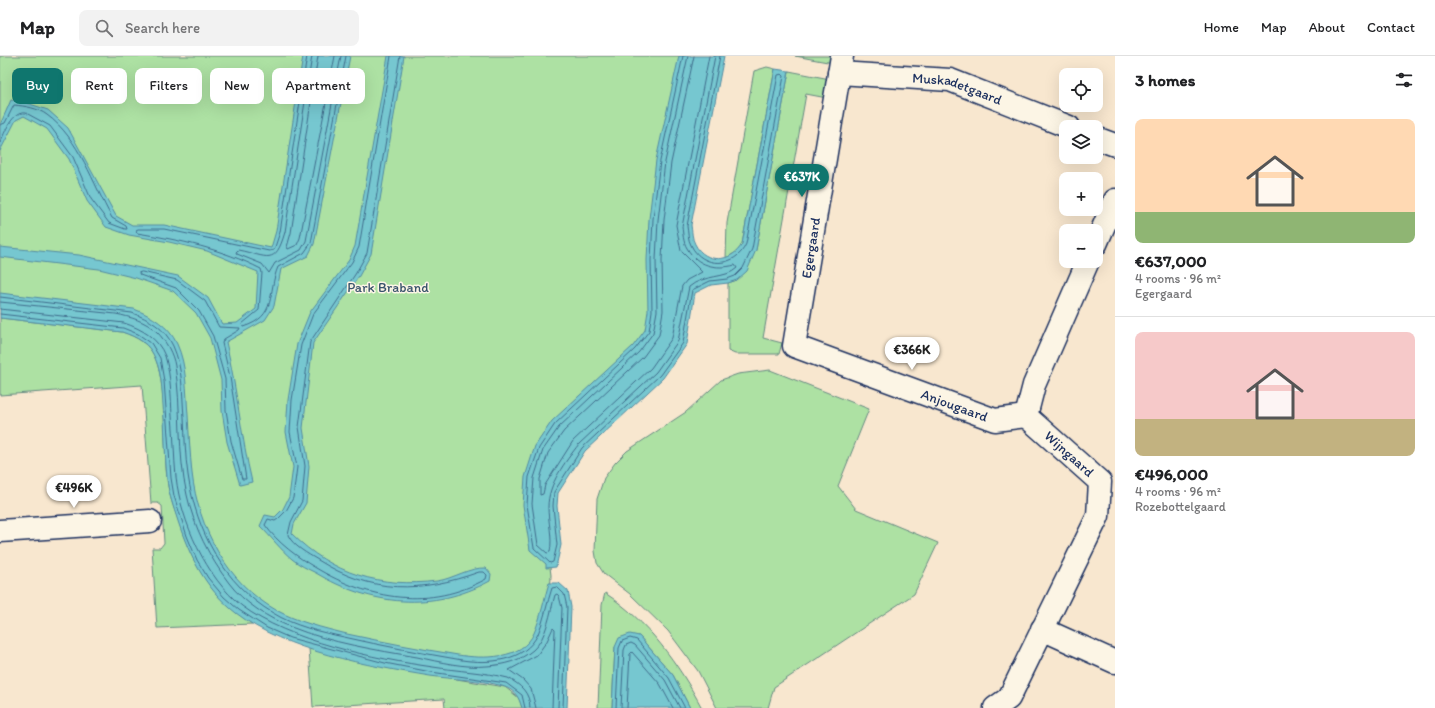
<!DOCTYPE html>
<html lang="en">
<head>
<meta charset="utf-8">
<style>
  :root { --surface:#fff; --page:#f2f2f2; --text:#202124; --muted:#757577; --line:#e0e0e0; --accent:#0f766e }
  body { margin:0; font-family:Itim,sans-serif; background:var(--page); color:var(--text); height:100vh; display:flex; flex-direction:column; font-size:15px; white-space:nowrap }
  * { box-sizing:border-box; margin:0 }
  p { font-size:13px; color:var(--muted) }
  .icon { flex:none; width:22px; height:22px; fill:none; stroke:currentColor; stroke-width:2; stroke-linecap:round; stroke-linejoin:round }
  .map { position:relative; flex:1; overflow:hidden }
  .side { display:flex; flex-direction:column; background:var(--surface); width:320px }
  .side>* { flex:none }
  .hud { position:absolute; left:12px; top:12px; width:380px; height:36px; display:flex; gap:8px }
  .fabs { position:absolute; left:1059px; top:12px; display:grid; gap:8px }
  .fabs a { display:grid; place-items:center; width:44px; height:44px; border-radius:8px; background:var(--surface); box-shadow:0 4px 16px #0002; font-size:20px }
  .price { position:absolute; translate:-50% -34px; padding:0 9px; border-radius:14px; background:#fff; color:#222; font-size:13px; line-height:26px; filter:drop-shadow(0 1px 2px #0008) }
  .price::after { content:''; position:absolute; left:50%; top:24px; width:12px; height:9px; margin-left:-6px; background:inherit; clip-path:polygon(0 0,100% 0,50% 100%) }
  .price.selected { background:var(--accent); color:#fff }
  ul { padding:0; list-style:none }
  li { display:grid; align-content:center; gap:8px; height:212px; padding:0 20px }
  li+li { border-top:1px solid var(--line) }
  li span { display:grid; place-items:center; height:124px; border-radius:8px; color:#555 }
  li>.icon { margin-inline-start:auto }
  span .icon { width:72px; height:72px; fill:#fffc; stroke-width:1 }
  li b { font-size:17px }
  h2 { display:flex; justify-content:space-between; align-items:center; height:48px; padding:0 20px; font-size:17px }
  .tag { padding:0 14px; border-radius:8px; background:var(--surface); box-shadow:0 4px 16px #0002; font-size:14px; line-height:36px }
  .tag.selected { background:var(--accent); color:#fff }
  header { display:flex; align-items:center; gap:24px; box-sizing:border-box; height:56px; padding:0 20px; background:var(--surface); border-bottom:1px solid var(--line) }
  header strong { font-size:19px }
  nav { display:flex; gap:22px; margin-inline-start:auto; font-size:14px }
  .search { width:280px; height:36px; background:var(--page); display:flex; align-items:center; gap:10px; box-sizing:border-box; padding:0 14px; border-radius:8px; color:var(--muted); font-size:15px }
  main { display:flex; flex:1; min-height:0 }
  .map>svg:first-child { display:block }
  .green { fill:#ade1a3; stroke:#648880 }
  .water { fill:#76c7d0; stroke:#528aa2 }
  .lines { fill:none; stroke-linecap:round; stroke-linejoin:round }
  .shore { stroke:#3f6c8c; stroke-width:1 }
  .minor-casing { stroke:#1b2f5e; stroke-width:25 }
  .tertiary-casing { stroke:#1b2f5e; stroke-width:25 }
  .minor { stroke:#fcf5e5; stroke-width:22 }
  .tertiary { stroke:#fcf5e5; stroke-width:22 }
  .labels { text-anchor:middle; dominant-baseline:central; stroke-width:3; stroke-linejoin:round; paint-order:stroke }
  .street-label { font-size:14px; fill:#1b2f5e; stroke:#fcf5e5 }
  .park-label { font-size:14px; fill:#38536c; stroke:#fcf5e5 }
</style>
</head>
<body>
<header>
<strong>Map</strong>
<div class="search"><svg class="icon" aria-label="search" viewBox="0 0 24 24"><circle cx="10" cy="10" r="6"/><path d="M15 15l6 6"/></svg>Search here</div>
<nav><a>Home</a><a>Map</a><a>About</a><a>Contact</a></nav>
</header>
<main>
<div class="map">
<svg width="1115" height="652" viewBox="0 0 1115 652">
  <rect width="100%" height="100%" fill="#f8e7cf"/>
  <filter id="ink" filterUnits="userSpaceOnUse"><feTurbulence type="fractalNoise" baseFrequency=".025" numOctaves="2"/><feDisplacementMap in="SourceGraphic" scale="8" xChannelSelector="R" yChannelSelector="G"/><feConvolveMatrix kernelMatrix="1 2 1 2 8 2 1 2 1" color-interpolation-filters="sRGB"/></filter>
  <g filter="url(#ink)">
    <path class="green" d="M0,0H691L651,271L550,397L547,488L551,519L548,596L517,616L350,590L236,537L191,468L167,296L146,266L0,239Z
      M795,0H834L833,7Z
      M767,11L775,13L742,188L738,195L726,202L727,167L754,15Z
      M789,15L830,23L827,42L806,38L763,282L782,287L779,298H735L728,295V227L737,224L756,194Z
      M0,262L122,276C137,281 150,288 156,304C164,326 164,359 165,382C166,396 165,409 167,422C168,436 173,450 178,463C192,510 212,540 252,568L157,572L152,492H160L164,487L162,450L158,447H151L142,329L0,339Z
      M770,314L869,353L838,430L856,453L938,487L914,538L774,631L768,652H717L698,615L668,575L630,538L604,518L597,507L595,495L597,443L604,422L615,407L627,395L686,356L721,324L738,318Z
      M605,537C648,565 678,607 702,652H690L673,619L639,580L615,591L612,652H598L602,549Z
      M309,592L384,611L505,631L519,642L522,652H445L444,643L313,651Z"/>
    <path class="water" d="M303,0H350L314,188L308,200L281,213L274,250L265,264L226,286C237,333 241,380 252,426L240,429L227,386L222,355L221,324L210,282L196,257L173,235L136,222L99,213L0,201V191L79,199L178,220L208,242L222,268L237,267L256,253L258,216L207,195L169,186L129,179L106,171L87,145L69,103L47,73L24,60L16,64L0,95V69L11,44L30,48L48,54L68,72L116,160L132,169H164L271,192L276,175Z
      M388,0H404L371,198L359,220L313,287L303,372L309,410L306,447L294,468L292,478C332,518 381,532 437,525C453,523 469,511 486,512L491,518L490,525C433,556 371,550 316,517C308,513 299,509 292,503C281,494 271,481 260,470L265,459L275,461L283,453L289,441L293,411L286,376L288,344L297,288L310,256L349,204L355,190Z
      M679,0H724L691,169C692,175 692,183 695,188C705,208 732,207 742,188L775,13L789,15L756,194L747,215L737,224L728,227L711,229L695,237L687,288L663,322L585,395L558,437L557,450L561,489L556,511L546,512V508L530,494L523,449L525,421L535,390L552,365L633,290L645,274L648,255L647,204L649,163L656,104Z
      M0,237L134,253C152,260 169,270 177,288C187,310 186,335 188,359C189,378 190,398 192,417C198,471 227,527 276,554C298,566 323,572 347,578C384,586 421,593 458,599C483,603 522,604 534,577C541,561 544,543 549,527H559L568,535L571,551L567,652H522C519,642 516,635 505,631C488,624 450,623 430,620C369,610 285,595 236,557C204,532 188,497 176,459C172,447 168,434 167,422C165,402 165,382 164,362C162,343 163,319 155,302C149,287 137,281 122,276L0,262Z
      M630,578L639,580L673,619L690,652H612L615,591L619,582Z"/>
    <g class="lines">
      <path class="shore" d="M307,0L280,176L274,194L269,195L164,173H138L136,174L137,177C180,184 222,193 261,213L262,217L259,254L242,268L243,271C278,260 267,237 278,211L304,197L311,187L346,0
        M312,0L285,176C275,211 268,200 238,194L236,196L237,198L262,208L269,217L275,207L301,194L306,185L341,0
        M318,0L291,177L287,191L288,193L297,189L300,182L335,0
        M391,0L359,191L352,206L313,258L301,289L292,344L290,376L297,411L293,442L286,455L278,463L275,465L268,463L265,469C278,487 297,501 316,512C369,544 430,554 486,523L487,519L484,516H479C420,537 372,538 318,504C308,498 293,490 288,479L291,466L302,445L305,410L299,371L310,286L356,217L367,197L400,0
        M683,0L660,105L653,163L651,204L652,255L649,275L635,293L555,368L539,392L529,421L527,449L534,492L550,507L553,506L557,489L553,450L554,436L582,392L660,319L683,287L692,234L710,225L727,223L735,220L743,212L752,193L784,20L782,18L778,19L746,188C736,212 702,213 691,189C688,184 688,176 687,170L720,0
        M688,0L665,106L658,164L656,204L657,255L653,277L639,296L559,371L543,394L534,422L532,448L538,489L547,497L550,496C553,481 548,466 548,451C548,428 565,406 579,388L656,316L678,285L689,231C704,218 726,223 737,212L735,209C716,214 697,210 687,192C683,186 683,177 682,171L715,0
        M694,0L671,107L664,164L662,204L663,255L659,279L643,301L564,375L548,397L540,423V439L543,438L545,429L573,385L651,312L672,282L682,230L687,224L702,216L681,195L676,169L709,0
        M0,69L5,67L14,49C25,50 38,52 47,59C79,82 93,128 112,162L126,170L127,173H125L109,167L91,143L73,101L50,70L26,57C12,55 5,76 0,87
        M142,216L177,224L205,245L219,271L240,272L239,274L224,283L222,287L230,321L246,423H242L231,385L226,354L225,323L213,280L199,255L176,232L140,219L139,217Z
        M0,241L132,257C149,263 165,272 173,290C183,312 182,337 184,361C185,380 185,400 188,419C196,475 224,528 273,557C294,570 320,576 344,581C383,590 422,597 462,604C488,608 525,606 538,578C544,564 547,547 552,532L557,531L564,538L567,551L563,652
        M0,246L116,258C130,261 146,265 157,276C166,285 173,298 175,310C182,351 177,397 187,439C194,471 209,501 229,527C243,546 269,563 291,571C331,587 376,594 417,601C440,606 464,612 487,610C503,609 520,605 533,594C547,582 550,556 555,539L557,538L559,540L562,552L558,652
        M0,253L124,267C142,273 158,282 165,300C171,319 171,341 172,360C174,380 174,401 176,421C181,465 206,522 242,550C288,585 376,603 433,611C458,615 484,616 508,622C521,629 530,637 530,652
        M0,258L123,272L138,278L151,287L160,302L164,325L171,422L174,440L187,480L197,504L208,522L224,541L239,554L267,572L290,582L385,607L431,616L506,627L522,639L525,652
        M536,652L531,633L523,624L509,614L537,599L547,585L553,572L555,574L552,652
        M616,652L619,592L622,585L630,582L637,584L669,622L685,652
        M621,652L624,594L626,589L631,587L635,589L665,624L680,652
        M627,652L630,598L632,596L660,628L673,652"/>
      <defs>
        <g id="minor">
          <path id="s1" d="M842,0L794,290L995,364L1026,360"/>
          <path id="s2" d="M839,17L950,24L1069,71"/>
          <path d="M1096,82L1115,89"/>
          <path d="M0,475L150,465"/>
          <path d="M1042,573L1115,606"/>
        </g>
        <path id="tertiary" d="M1096,188L1115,144
          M995,652L1009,642L1098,460L1100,426L1026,360L1034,329L1088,205"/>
      </defs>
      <use href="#minor" class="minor-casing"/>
      <use href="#tertiary" class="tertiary-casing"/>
      <use href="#minor" class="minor"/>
      <use href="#tertiary" class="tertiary"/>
    </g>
  </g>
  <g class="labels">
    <g class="street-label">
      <text stroke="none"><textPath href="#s2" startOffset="120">Muskadetgaard</textPath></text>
      <text transform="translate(811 192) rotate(-81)">Egergaard</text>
      <text stroke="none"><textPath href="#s1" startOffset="465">Anjougaard</textPath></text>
      <text transform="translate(1069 398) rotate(42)">Wijngaard</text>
    </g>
    <g class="park-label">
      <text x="388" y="231">Park Braband</text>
    </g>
  </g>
</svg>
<div class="fabs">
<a><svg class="icon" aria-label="locate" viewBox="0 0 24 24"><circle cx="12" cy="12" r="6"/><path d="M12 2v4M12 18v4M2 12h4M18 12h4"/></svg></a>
<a><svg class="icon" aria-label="layers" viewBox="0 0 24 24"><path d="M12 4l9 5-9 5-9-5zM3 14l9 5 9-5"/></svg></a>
<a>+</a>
<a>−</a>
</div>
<b class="price selected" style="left:802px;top:142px">€637K</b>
<b class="price" style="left:912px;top:315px">€366K</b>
<b class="price" style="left:74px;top:453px">€496K</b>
<div class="hud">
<a class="tag selected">Buy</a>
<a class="tag">Rent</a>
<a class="tag">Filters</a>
<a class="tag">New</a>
<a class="tag">Apartment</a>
</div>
</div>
<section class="side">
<h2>3 homes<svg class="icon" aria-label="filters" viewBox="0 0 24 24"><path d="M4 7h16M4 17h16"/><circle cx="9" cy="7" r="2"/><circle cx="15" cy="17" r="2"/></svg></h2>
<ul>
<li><span style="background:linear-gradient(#ffd9b3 75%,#8fb573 0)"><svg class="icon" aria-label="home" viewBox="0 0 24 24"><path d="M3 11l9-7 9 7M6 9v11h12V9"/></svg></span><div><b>€637,000</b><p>4 rooms · 96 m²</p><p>Egergaard</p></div></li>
<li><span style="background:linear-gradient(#f6c9c9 70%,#c2b280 0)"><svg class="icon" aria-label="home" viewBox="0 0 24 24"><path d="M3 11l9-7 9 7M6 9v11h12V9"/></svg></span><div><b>€496,000</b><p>4 rooms · 96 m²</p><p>Rozebottelgaard</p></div></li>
</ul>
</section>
</main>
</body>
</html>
